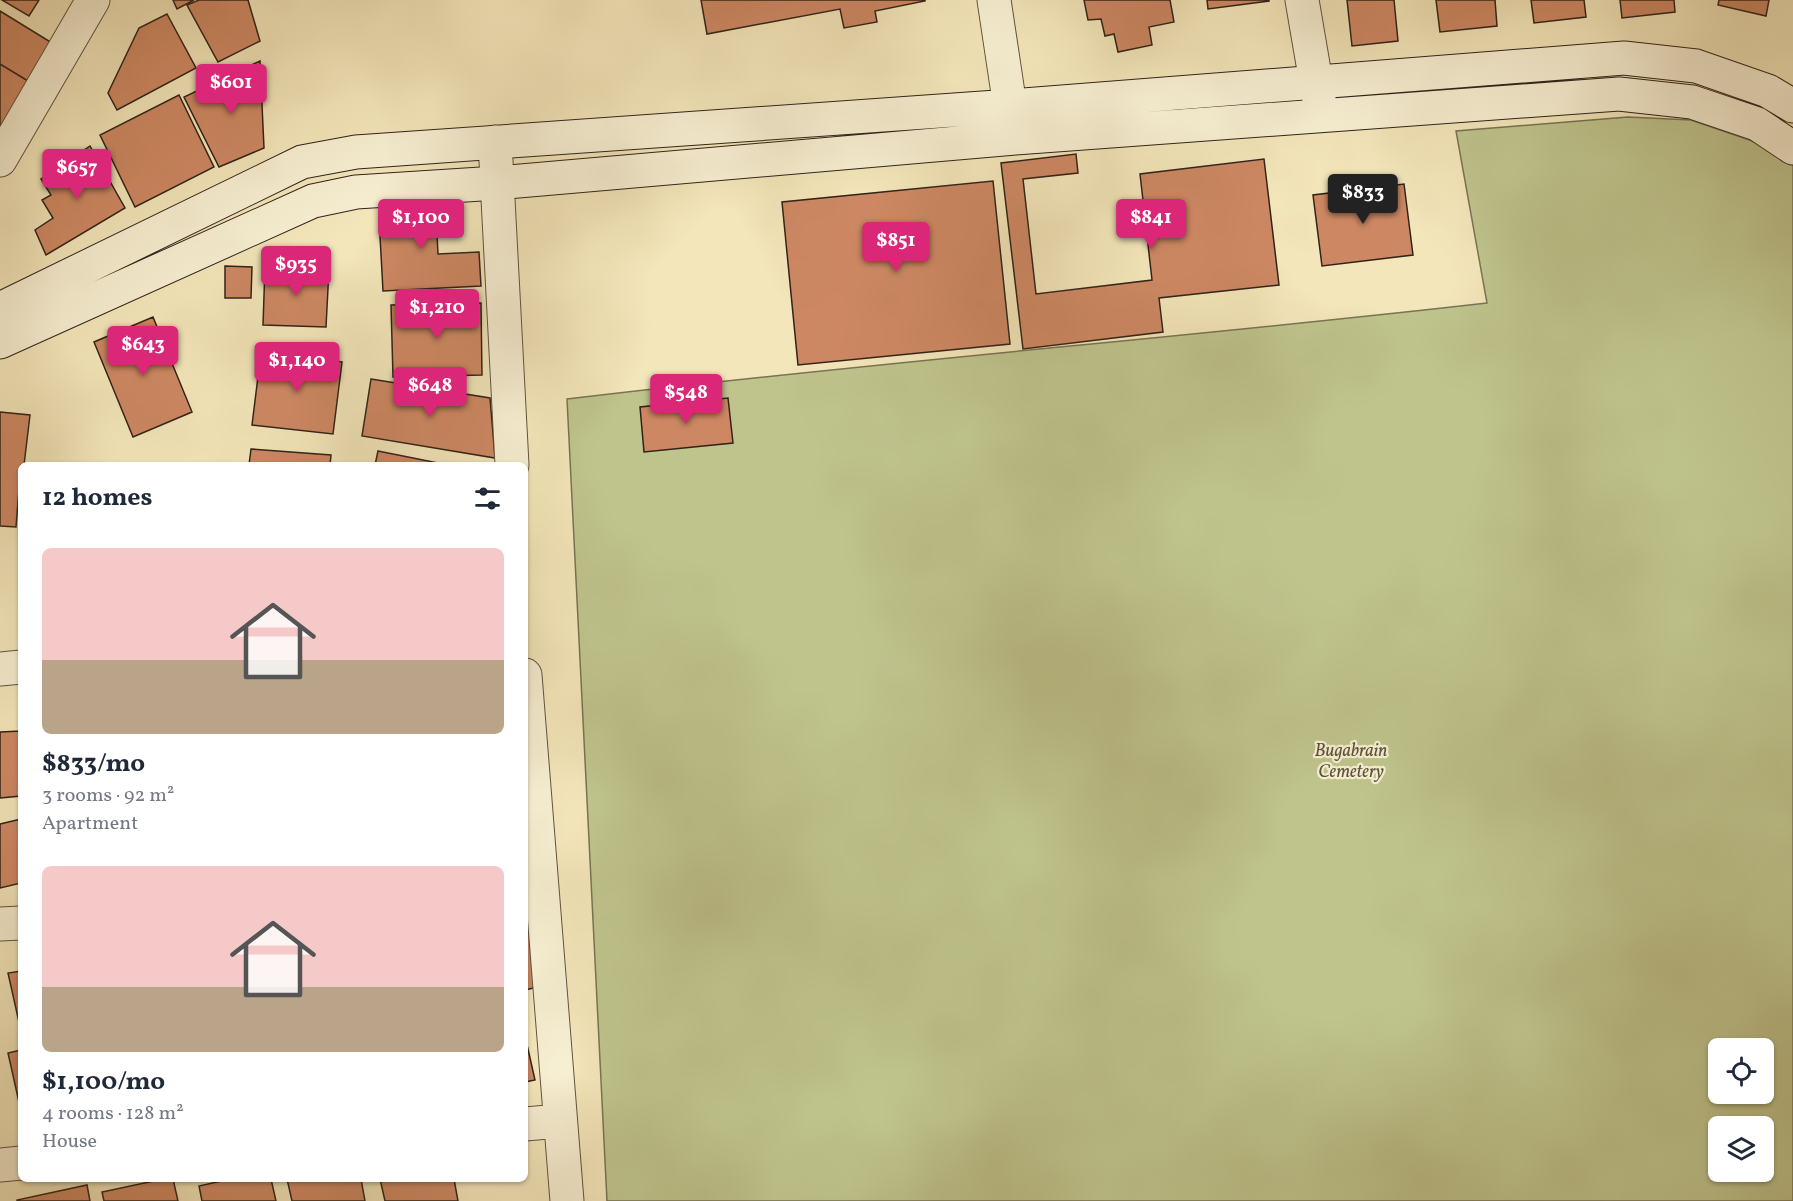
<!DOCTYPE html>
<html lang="en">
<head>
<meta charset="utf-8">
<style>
  :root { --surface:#fff; --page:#f6f6f7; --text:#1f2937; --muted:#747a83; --accent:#db2777 }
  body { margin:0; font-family:Vollkorn,serif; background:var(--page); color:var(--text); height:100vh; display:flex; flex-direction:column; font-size:22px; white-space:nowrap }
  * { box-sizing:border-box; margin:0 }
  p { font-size:20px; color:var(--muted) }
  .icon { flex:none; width:33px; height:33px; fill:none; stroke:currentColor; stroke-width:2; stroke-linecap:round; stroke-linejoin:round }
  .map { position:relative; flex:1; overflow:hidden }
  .panel { position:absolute; left:18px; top:462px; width:510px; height:720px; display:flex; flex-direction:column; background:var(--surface); border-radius:9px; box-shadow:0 2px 4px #0004 }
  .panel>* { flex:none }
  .controls { position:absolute; left:1708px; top:1038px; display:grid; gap:12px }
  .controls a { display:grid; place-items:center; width:66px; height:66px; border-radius:9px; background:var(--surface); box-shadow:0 2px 4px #0004; font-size:30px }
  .price { position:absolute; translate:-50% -51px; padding:0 14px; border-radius:6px; background:var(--accent); color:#fff; font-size:20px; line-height:39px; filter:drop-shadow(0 2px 3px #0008) }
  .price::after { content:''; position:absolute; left:50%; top:36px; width:18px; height:14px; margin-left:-9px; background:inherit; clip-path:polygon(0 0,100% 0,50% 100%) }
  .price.current { background:#222; color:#fff }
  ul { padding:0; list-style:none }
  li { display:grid; align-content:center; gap:12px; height:318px; padding:0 24px }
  li span { display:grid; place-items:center; height:186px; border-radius:9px; color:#555 }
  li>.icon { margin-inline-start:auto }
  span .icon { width:108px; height:108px; fill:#fffc; stroke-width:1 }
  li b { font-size:26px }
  h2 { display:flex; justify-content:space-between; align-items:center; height:72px; padding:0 24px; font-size:26px }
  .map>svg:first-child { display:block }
  .green { fill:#bfc48d; stroke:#787453; stroke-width:1.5; fill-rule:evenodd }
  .building { fill:#cd8863; stroke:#302319; stroke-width:1.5 }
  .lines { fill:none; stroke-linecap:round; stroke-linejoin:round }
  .street-casing { stroke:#615441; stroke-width:35 }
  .secondary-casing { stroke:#302319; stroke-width:35 }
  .street { stroke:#f7efd2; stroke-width:33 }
  .secondary { stroke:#f7efd2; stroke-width:33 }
  .labels { text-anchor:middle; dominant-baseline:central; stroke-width:4.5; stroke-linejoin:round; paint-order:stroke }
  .park-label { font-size:18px; font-style:italic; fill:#5b533c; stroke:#f7efd2 }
</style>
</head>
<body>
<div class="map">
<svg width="1793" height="1201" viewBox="0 0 1793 1201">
  <rect width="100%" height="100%" fill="#f3e6ba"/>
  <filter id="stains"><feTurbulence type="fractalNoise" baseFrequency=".00333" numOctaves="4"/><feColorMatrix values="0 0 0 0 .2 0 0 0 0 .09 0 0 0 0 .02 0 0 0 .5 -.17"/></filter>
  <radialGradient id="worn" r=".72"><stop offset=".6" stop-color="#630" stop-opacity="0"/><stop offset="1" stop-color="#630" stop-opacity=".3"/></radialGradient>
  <path class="green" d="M1628,117L1691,120L1761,144L1793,164V1201H607L567,399C873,362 1181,338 1487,303L1456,131ZM1719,1048H1764V1094H1719ZM1719,1126H1764V1172H1719Z"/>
  <path class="building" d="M2,0H39L29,16Z
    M173,0H194L177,9Z
    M199,0H248L260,41L218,62L187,5Z
    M701,0H925V1L875,11L877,22L844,28L840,9L707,34Z
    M1084,0H1170L1174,22L1149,27L1152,45L1118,52L1114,34L1105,36L1101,19L1088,20Z
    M1207,0H1269V1L1208,9Z
    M1347,0H1394L1398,41L1352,46Z
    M1436,0H1495L1497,26L1440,32Z
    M1531,0H1584L1586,17L1534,23Z
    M1620,0H1674L1675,12L1622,18Z
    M1719,0H1769L1766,16L1718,5Z
    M0,11L57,46L33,84L0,64Z
    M167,14L196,68L117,110L108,93L139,28Z
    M260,61L264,148L219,167L184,97Z
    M0,64L33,84L0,130Z
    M179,95L214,167L135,207L100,135Z
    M90,146L125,208L46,255L35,230L53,218L42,200L51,195L41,179Z
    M1076,154L1078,173L1023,179L1036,294L1152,280L1140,174L1264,159L1279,285L1159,298L1163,332L1023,349L1001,163Z
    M993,181L1010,344L798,365L782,202Z
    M1404,184L1413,255L1322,266L1313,195Z
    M435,195L438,254L479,252L481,286L383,291L379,218L392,217L390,198Z
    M225,266L252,267L251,298H225Z
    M265,267L329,269L326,327L263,325Z
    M481,303L482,375L393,377L391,305Z
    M153,317L192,412L133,437L94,342Z
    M261,352L342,362L333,434L252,425Z
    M371,379L490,398L495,458L362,436Z
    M728,398L733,443L644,452L640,407Z
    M0,412L30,415L24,465H21L16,527L0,526Z
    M251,449L331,455L330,465H249Z
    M378,451L448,465H375Z
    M21,731V796L0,798V732Z
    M21,819V883L0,888V824Z
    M529,925L542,986L525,990V926Z
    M21,971V1031L8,973Z
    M525,1036L535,1080L525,1082Z
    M21,1050V1111L8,1053Z
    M163,1179H173L178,1201H104L102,1192Z
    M230,1179H271L276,1201H202L199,1186Z
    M287,1179H361L365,1201H292Z
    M380,1179H454L458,1201H385Z
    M87,1185L90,1201H17V1200Z"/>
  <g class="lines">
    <defs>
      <path id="street" d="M994,0L1014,133
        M1302,0L1321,111
        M495,142L512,465
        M0,160L93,0
        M0,669L21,667
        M525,675L567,1201
        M0,924L21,923
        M525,1124L560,1121
        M0,1165L21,1163"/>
      <path id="secondary" d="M0,309L302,162L356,152L1011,106L1624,58L1696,66L1768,91L1793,106
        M0,342L313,201L356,192L497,183L1015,138L1619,94L1692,102L1757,124L1793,148"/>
    </defs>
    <use href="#street" class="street-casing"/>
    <use href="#secondary" class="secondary-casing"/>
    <use href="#street" class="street"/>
    <use href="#secondary" class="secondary"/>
  </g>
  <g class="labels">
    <g class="park-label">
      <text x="1351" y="751">Bugabrain<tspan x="1351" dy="21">Cemetery</tspan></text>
    </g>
  </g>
  <rect width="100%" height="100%" filter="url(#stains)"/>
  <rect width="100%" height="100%" fill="url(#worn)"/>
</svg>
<div class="controls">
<a><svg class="icon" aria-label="locate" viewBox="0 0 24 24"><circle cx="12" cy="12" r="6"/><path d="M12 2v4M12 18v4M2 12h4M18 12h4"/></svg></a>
<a><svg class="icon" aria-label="layers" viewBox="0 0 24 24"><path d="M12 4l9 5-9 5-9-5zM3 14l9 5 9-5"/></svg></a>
</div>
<b class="price" style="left:231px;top:115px">$601</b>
<b class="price" style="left:77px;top:200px">$657</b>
<b class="price current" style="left:1363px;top:225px">$833</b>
<b class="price" style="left:421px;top:250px">$1,100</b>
<b class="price" style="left:1151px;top:250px">$841</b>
<b class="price" style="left:896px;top:273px">$851</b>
<b class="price" style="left:296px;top:297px">$935</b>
<b class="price" style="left:437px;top:340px">$1,210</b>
<b class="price" style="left:143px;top:377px">$643</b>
<b class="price" style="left:297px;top:393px">$1,140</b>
<b class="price" style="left:430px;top:418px">$648</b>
<b class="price" style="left:686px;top:425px">$548</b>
<section class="panel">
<h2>12 homes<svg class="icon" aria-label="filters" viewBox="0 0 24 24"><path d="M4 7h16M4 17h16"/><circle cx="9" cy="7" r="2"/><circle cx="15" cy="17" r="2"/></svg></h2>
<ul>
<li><span style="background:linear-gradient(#f6c9c9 60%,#b9a48a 0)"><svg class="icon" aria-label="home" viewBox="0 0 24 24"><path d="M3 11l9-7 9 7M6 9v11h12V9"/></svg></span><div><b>$833/mo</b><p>3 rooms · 92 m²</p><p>Apartment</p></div></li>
<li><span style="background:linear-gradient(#f6c9c9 65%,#b9a48a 0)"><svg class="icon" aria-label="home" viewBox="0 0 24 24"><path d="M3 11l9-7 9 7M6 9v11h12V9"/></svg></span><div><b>$1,100/mo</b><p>4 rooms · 128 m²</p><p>House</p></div></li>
</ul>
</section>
</div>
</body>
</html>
